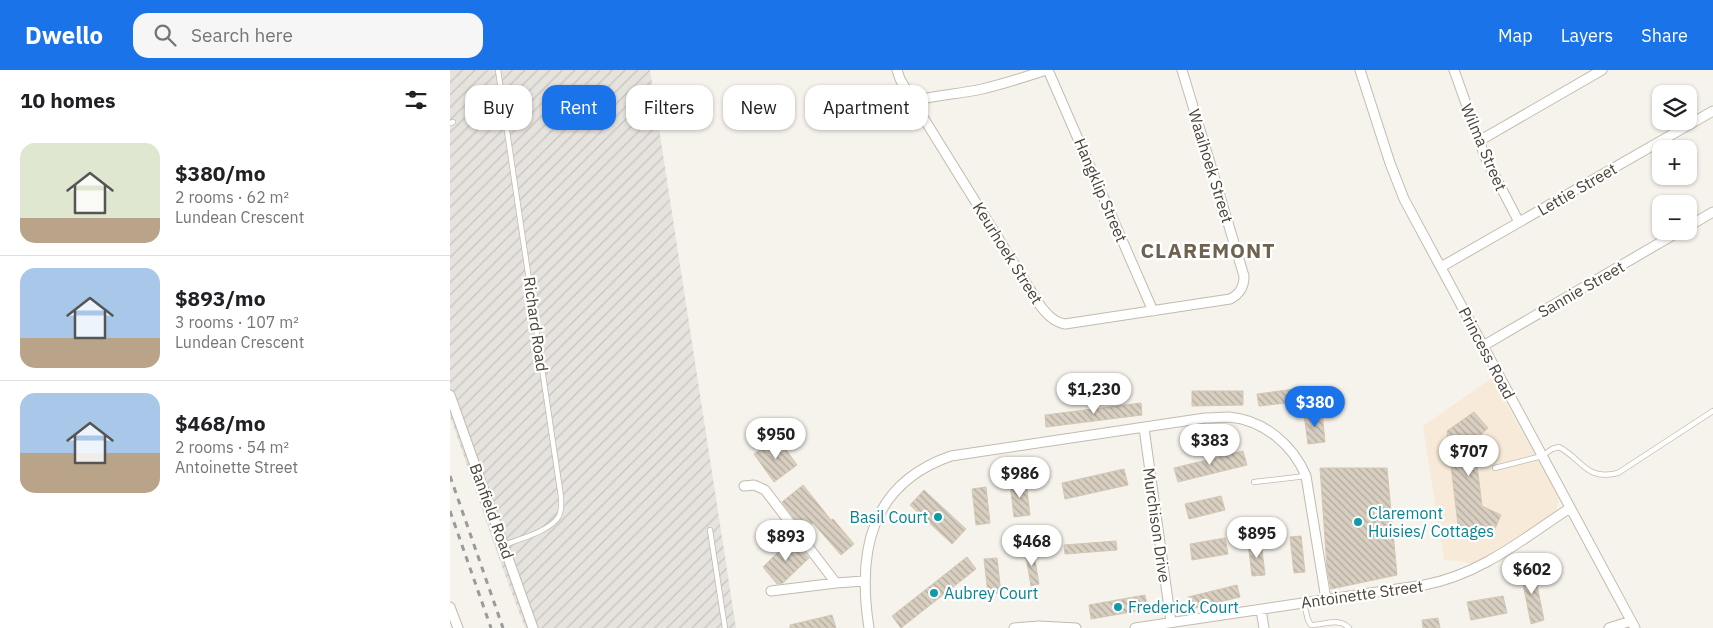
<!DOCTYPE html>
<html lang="en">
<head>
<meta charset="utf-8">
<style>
  :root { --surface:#fff; --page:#f6f6f6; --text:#202124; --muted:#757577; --line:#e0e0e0; --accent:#1a73e8 }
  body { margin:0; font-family:"IBM Plex Sans",sans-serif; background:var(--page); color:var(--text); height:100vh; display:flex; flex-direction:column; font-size:19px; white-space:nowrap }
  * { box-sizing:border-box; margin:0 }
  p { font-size:16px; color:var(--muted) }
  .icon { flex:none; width:28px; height:28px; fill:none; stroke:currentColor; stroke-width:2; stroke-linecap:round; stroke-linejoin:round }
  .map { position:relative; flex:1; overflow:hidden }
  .side { display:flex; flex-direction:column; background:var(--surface); width:450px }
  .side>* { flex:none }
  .guide { position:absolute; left:15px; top:15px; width:475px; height:45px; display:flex; gap:10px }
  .controls { position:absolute; left:1202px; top:15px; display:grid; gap:10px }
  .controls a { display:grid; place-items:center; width:45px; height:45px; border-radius:10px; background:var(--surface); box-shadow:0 1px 4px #0004; font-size:25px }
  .price { position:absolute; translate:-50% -42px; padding:0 11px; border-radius:18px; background:#fff; color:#222; font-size:16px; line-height:32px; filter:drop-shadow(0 1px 2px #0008) }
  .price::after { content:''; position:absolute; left:50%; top:30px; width:15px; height:11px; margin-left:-8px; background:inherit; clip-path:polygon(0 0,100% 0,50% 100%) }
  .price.selected { background:var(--accent); color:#fff }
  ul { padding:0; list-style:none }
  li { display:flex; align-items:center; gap:15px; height:125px; padding:0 20px }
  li+li { border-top:1px solid var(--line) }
  li span { display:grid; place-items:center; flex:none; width:140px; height:100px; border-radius:15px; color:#555 }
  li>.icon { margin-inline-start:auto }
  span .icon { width:60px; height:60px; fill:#fffc; stroke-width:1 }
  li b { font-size:21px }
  h2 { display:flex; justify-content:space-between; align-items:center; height:60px; padding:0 20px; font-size:21px }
  .pill { padding:0 18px; border-radius:15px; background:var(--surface); box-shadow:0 1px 4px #0004; font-size:18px; line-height:45px }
  .pill.selected { background:var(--accent); color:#fff }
  header { display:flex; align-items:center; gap:30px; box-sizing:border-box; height:70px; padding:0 25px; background:var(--accent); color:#fff }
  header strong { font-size:24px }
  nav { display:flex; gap:28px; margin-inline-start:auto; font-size:18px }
  .search { width:350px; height:45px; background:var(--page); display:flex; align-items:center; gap:12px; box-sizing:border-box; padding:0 18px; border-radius:15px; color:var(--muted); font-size:19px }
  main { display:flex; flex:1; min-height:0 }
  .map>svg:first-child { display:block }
  .commercial { fill:#f7ead8 }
  .industrial { fill:url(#industrial-furrows) }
  .building { fill:url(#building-back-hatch); stroke:#d3c7b4 }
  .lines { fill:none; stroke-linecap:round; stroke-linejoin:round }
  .lane-casing { stroke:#c2bbae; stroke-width:6 }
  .street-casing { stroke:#c2bbae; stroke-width:11 }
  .lane { stroke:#fff; stroke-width:4.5 }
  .street { stroke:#fff; stroke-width:9 }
  .rail { stroke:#9a9a9a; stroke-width:3; stroke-dasharray:6 6; stroke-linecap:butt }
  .culture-dot { fill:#0f9aa8; stroke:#fff; stroke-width:2 }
  .labels { text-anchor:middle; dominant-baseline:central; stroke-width:4.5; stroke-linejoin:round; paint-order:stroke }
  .street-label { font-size:16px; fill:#4b4439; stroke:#fff }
  .culture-label { font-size:16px; fill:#0d838f; stroke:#fff; text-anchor:start }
  .district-label { font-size:21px; font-weight:bold; letter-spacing:1px; fill:#6e6250; stroke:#fff }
</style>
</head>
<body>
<header>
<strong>Dwello</strong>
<div class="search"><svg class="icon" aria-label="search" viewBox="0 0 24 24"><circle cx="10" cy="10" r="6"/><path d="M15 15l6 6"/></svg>Search here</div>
<nav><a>Map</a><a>Layers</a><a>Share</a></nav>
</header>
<main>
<section class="side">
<h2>10 homes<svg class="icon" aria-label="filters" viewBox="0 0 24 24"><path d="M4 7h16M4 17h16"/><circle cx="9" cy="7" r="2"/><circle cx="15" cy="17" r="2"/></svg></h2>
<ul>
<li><span style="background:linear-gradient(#dfe7d0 75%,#b9a48a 0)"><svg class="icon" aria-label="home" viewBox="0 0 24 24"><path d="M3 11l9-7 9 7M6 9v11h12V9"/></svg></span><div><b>$380/mo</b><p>2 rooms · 62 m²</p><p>Lundean Crescent</p></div></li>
<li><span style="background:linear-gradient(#a9c7e8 70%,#b9a48a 0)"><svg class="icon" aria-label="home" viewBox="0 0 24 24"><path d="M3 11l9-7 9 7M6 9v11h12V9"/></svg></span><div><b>$893/mo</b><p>3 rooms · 107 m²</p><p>Lundean Crescent</p></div></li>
<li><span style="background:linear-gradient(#a9c7e8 60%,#b9a48a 0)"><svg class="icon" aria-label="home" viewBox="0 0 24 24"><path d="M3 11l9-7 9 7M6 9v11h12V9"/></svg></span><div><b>$468/mo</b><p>2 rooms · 54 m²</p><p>Antoinette Street</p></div></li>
</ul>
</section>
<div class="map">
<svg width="1263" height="558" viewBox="0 0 1263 558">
  <defs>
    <pattern id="industrial-furrows" width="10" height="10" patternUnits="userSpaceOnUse" patternTransform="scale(1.25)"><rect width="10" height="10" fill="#e6e2dd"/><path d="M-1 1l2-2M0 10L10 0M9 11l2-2" fill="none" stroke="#c7c3be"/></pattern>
    <pattern id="building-back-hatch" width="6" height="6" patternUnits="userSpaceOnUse" patternTransform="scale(1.25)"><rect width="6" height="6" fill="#d8cfc1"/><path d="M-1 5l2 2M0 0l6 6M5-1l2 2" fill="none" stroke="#b1aa9e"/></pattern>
  </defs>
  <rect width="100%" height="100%" fill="#f6f3ec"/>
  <path class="commercial" d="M1042,308L1109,428L1105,443L1024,494L1009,491L994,490L973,356Z"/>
  <path class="industrial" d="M0,0H200L286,558H75L47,483L0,346Z"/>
  <path class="building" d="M845,319L846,332L809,336L807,324Z
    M742,321H793V335L742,336Z
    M691,333L692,345L596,357L595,345Z
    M872,342L875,372L858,374L854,344Z
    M1024,342L1038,358L1024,371L1032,436L1051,445L1041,468L1008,455L997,361Z
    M327,367L347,395L324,412L304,384Z
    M793,381L797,395L728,412L724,398Z
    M870,398H937L947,505L881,519L877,498Z
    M674,399L678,415L615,429L612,413Z
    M576,411L580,445L564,447L560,413Z
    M353,415L381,450L383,449L404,474L391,485L363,453L353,460L332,432Z
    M536,417L540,453L526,455L522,419Z
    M474,420L516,459L502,474L460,435Z
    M771,426L775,440L739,449L735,434Z
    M851,466L855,502L844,503L840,467Z
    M775,468L778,484L742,490L740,474Z
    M341,469L359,488L333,513L327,514L313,497Z
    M666,471L667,480L615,484L614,475Z
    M811,471L815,505L802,506L798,473Z
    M583,479L589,514L581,516L575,480Z
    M517,487L526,499L451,558L442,546Z
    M547,488L551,523L538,524L534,489Z
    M1083,495L1094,550L1081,554L1070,499Z
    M787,515L790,527L741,539L738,527Z
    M695,525L698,539L641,549L639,535Z
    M1053,526L1057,543L1021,550L1017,532Z
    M382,545L386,558H340V555Z
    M988,548L990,558H973L972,550Z"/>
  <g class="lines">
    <defs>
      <path id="lane" d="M48,0L111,427C111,434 112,440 109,446C101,461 69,469 54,475
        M0,53L3,52
        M1045,398L1092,386L1102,379L1109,377C1133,390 1136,411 1168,403L1263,341
        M804,412L856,406
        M260,460L275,558
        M854,534L858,550L861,555C874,555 889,547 899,558"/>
      <path id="street" d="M447,0L450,9L463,31L589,234C595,242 603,252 615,254L780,229C790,224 794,217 794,206L732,0
        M598,0L703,241
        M910,0L940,93L954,129L1185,558
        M1004,0L1035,87L1069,152
        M463,31C486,25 509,24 532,19C554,14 575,7 596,0
        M1029,71L1152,0
        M1239,156L1263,142
        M991,197L1263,41
        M1033,276L1230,161
        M0,325L83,558
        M694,358L721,552
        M294,416L304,415L315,420L386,513
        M321,521L386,513L414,511
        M0,537L8,558
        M811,540L814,558
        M419,558C407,482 420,414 501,386L755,348C763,348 771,347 779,347C814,350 843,375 856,406L876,529
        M564,558L589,556L626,558
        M685,558L974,515C1030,505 1074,468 1120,438
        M1159,558L1181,551"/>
    </defs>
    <use href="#lane" class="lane-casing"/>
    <use href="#street" class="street-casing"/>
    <use href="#lane" class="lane"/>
    <use href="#street" class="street"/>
    <path class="rail" d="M0,406L53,558
      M0,441L41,558"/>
  </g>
  <g class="culture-dot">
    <circle cx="488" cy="447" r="5"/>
    <circle cx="908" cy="452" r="5"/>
    <circle cx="484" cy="523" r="5"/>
    <circle cx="668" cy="537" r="5"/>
  </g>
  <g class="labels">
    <g class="street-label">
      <text transform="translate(1034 77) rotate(67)">Wilma Street</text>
      <text transform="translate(761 96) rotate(73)">Waaihoek Street</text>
      <text transform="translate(1127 119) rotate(-30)">Lettie Street</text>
      <text transform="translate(651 120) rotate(67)">Hangklip Street</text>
      <text transform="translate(558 183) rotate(58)">Keurhoek Street</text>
      <text transform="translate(1131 219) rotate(-30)">Sannie Street</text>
      <text transform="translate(86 254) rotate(82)">Richard Road</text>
      <text transform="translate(1037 283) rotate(62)">Princess Road</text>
      <text transform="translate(42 441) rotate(70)">Banfield Road</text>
      <text transform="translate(707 455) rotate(82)">Murchison Drive</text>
      <text transform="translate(912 524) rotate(-8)">Antoinette Street</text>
    </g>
    <g class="culture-label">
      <text x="918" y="443">Claremont<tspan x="918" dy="18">Huisies/ Cottages</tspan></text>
      <text x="478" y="447" text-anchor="end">Basil Court</text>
      <text x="494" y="523">Aubrey Court</text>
      <text x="678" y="537">Frederick Court</text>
    </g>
    <g class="district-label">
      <text x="758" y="180">CLAREMONT</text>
    </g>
  </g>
</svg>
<div class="controls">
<a><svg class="icon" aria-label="layers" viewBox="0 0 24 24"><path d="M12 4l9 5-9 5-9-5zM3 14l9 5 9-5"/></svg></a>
<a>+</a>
<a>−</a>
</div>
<b class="price" style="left:644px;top:345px">$1,230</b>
<b class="price selected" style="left:865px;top:358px">$380</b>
<b class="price" style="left:326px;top:390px">$950</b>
<b class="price" style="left:760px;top:396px">$383</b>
<b class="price" style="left:1019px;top:407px">$707</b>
<b class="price" style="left:570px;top:429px">$986</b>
<b class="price" style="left:807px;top:489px">$895</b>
<b class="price" style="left:336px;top:492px">$893</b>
<b class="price" style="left:582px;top:497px">$468</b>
<b class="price" style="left:1082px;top:525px">$602</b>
<div class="guide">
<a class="pill">Buy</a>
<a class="pill selected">Rent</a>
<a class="pill">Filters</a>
<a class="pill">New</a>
<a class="pill">Apartment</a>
</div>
</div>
</main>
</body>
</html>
